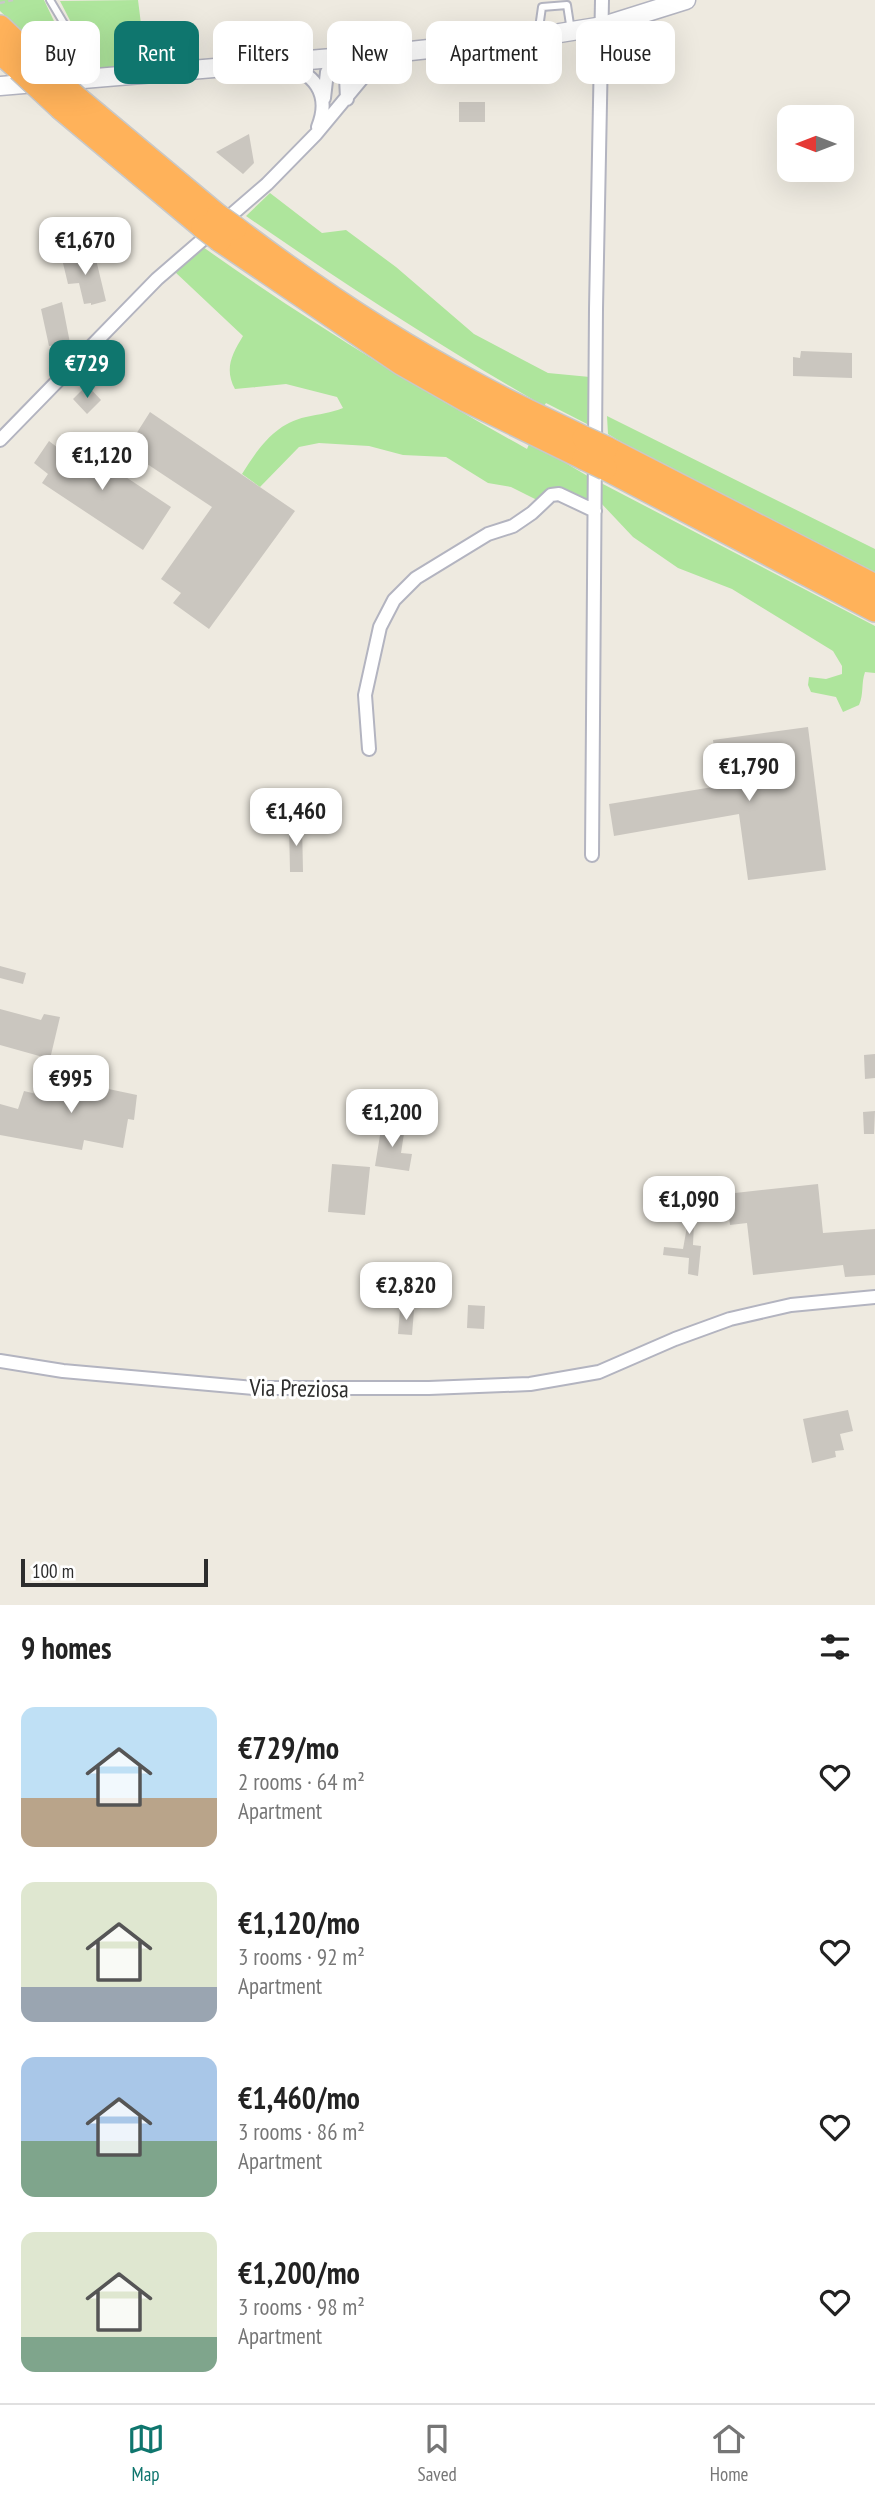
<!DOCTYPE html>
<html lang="en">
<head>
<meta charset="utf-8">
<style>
  :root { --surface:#fff; --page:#f6f6f6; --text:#222; --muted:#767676; --line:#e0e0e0; --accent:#0f766e }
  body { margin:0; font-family:"PT Sans Narrow",sans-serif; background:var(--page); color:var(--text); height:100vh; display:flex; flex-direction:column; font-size:26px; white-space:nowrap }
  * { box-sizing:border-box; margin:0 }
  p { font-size:23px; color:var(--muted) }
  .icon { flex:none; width:38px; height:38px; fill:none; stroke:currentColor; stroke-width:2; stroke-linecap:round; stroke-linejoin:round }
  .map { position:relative; height:1605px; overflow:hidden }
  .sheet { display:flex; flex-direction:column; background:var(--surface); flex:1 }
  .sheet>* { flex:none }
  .top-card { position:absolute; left:21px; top:21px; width:833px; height:63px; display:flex; gap:14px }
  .needle { width:46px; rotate:270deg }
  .buttons { position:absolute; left:777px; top:105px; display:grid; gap:14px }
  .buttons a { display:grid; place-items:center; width:77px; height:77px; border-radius:14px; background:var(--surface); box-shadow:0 7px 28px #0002; font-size:35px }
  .scale { position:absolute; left:21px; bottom:18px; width:187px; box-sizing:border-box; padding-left:7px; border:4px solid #2d2d2d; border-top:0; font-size:19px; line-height:24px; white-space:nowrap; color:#2d2d2d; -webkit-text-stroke:5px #fff; paint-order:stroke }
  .price { position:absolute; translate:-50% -60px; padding:0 16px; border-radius:14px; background:#fff; color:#222; font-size:23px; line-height:46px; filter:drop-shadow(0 2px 4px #0008) }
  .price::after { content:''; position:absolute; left:50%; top:42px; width:21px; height:16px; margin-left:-10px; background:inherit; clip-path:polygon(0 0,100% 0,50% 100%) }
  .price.active { background:var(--accent); color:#fff }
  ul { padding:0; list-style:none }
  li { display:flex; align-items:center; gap:21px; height:175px; padding:0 21px }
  li span { display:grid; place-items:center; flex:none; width:196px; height:140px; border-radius:14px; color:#555 }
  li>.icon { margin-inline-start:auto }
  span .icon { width:84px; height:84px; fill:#fffc; stroke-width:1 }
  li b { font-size:30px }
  h2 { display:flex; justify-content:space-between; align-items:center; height:84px; padding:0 21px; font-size:30px }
  .pill { padding:0 24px; border-radius:14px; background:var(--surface); box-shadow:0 7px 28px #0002; font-size:24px; line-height:63px }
  .pill.active { background:var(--accent); color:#fff }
  .menu { display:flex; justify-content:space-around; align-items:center; height:98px; border-top:2px solid var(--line); background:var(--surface); font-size:19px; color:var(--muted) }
  .menu a { display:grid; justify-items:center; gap:4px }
  .menu .active { color:var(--accent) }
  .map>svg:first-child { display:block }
  .green { fill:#aee59c }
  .building { fill:#cac6bf }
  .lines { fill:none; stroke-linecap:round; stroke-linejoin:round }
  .lane-casing { stroke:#b3b4c0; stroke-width:10 }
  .street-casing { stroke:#b3b4c0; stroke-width:16 }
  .secondary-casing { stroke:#b3b4c0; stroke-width:21 }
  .highway-casing { stroke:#c8c8c8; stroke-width:26 }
  .path { stroke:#c8c8c8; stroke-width:2.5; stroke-dasharray:5 3.5; stroke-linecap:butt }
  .lane { stroke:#fff; stroke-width:6 }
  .street { stroke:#fff; stroke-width:12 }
  .secondary { stroke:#fff; stroke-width:18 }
  .highway { stroke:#ffb25a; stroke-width:23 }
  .highway-bridge-casing { stroke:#c8c8c8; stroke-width:26; stroke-linecap:butt }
  .highway-bridge { stroke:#ffb25a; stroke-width:23 }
  .labels { text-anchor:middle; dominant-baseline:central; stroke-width:6; stroke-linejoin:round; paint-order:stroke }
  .street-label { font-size:24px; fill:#2d2d2d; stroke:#fff }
</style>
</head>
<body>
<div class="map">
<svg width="875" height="1605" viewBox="0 0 875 1605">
  <rect width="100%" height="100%" fill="#eeeae0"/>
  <path class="green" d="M0,0H44L71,57L58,61L43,52L0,11Z
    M138,0L146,64L103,69L92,63L60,1Z
    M270,193L322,233L346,230L396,267L474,334L548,373L590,377L589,425L546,403L544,406C441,347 343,283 246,216Z
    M203,247C307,321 416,387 527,449L530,442L591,478L590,505L544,494L537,500L511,487L488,483L446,457L403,455L369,446L319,443L299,447L260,487L242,474C258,449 274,424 306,417C319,414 331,413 343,408L337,397L286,384L235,389C224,369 232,354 243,336L174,271Z
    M607,416L875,549V579L696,487L608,434Z
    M601,483L875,626V673L865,672C861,683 864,694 859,705L843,712L836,697L811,692L808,685L809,677L826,679L842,674V666L833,651L732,589L678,568L633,537L600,502Z"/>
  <path class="building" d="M459,102H485V122H459Z
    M249,134L254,163L243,174L216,152Z
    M94,251L106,301L91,305V303L84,304L79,283L68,284L62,259Z
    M62,302L70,343L49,346L41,309Z
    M801,351L852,353V378L793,376V357L800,358Z
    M87,385L101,400L87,414L73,399Z
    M150,412L295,511L209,629L173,603L181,593L161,579L212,507L126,450Z
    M70,440L171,507L143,550L42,483L48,474L34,463L49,441L62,451Z
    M808,727L826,870L748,880L739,814L614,836L609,804L719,786L713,740Z
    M302,824L303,872H290L289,825Z
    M0,966L26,973L23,984L0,978Z
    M0,1009L41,1020L44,1014L60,1017L50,1059L0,1045Z
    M875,1054V1078L865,1079L864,1055Z
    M59,1072L81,1077L80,1083L137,1095L134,1120L128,1119L123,1148L84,1140L82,1150L0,1135V1104L18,1109L24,1091L53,1098Z
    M875,1111L874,1134H864L863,1112Z
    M382,1123L405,1127L401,1153L412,1154L409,1171L375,1166Z
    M332,1164L370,1167L365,1215L328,1212Z
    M818,1184L823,1233L875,1229V1275L845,1277L843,1265L753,1275L747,1223L730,1225L726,1194Z
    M701,1199L704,1220L688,1221L694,1222L693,1245L701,1246L698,1276L688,1274L689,1258L663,1255L664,1247L683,1249L688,1221L682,1222L680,1201Z
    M468,1305L485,1306L484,1329L467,1328Z
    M400,1309L414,1310L412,1335L398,1334Z
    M848,1410L853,1431L840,1434L844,1450L835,1451L836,1457L812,1463L803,1419Z"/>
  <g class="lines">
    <defs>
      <path id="lane" d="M50,0L69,32L88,76
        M538,35L542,7L567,5L571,31"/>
      <path id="street" d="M280,66C315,70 331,95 318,127
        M324,98L327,72L339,56L346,77L347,99
        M0,440L157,279L267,184L316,134L365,75L390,54
        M369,749L365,695L380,627L394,600L416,578L488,534L513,526L532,513L551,495L559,494L595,511
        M592,855L596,309L602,0
        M0,1361L63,1371L254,1388H429L530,1384L599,1372L675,1339L730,1319L791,1305L875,1297"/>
      <path id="secondary" d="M0,86L392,53L529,38L603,26L686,0"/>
      <path id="highway" d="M0,27L42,67
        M0,52L19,69
        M78,99L218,216
        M62,109L203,227
        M235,228C310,285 390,339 473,383C509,403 547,420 584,438
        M220,240L401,363L466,400L584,458
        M606,448L875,586
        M605,468L875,610"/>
    </defs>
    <use href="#lane" class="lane-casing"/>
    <use href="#street" class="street-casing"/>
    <use href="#secondary" class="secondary-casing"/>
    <use href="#highway" class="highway-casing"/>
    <path class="path" d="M0,3L13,0"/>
    <use href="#lane" class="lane"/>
    <use href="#street" class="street"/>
    <use href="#secondary" class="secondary"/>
    <use href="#highway" class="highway"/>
    <defs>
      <path id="highway-bridge" d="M42,67L78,99
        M19,69L62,109
        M218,216L235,228
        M203,227L220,240
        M584,438L606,448
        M584,458L605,468"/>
    </defs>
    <use href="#highway-bridge" class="highway-bridge-casing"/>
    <use href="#highway-bridge" class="highway-bridge"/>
  </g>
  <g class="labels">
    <g class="street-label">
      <text transform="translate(299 1388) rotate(1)">Via Preziosa</text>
    </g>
  </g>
</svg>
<div class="buttons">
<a><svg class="needle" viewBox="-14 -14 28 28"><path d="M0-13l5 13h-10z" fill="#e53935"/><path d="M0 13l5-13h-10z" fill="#767676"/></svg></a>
</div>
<div class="scale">100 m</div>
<b class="price" style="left:85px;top:277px">€1,670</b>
<b class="price active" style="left:87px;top:400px">€729</b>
<b class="price" style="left:102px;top:492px">€1,120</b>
<b class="price" style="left:749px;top:803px">€1,790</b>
<b class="price" style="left:296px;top:848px">€1,460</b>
<b class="price" style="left:71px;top:1115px">€995</b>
<b class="price" style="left:392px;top:1149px">€1,200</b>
<b class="price" style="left:689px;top:1236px">€1,090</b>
<b class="price" style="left:406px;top:1322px">€2,820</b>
<div class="top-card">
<a class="pill">Buy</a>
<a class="pill active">Rent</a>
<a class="pill">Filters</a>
<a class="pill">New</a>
<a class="pill">Apartment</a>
<a class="pill">House</a>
</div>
</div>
<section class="sheet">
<h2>9 homes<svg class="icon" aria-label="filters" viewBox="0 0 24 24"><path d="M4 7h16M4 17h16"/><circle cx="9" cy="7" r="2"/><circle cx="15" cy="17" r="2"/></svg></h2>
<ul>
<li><span style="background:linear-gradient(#bfe0f5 65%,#b9a48a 0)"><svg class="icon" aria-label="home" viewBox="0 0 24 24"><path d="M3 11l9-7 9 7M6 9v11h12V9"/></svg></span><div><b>€729/mo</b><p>2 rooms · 64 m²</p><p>Apartment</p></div><svg class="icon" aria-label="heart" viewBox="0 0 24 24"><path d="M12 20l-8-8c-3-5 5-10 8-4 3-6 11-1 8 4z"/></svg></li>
<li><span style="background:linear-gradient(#dfe7d0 75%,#9aa5b1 0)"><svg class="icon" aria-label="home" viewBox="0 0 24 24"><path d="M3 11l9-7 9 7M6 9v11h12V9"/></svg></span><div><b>€1,120/mo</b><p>3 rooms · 92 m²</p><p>Apartment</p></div><svg class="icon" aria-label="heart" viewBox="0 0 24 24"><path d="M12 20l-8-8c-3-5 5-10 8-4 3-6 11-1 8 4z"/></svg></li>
<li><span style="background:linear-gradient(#a9c7e8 60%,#7fa58c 0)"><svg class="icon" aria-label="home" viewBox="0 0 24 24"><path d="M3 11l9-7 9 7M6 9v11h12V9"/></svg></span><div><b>€1,460/mo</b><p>3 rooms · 86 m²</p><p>Apartment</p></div><svg class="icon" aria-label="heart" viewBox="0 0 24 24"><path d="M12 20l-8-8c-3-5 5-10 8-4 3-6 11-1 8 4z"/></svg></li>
<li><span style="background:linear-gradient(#dfe7d0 75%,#7fa58c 0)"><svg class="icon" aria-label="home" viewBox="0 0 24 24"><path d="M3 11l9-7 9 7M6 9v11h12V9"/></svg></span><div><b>€1,200/mo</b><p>3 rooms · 98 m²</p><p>Apartment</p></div><svg class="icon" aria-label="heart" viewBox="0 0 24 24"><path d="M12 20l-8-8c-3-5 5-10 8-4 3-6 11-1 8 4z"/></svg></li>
</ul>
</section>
<nav class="menu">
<a class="active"><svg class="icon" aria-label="map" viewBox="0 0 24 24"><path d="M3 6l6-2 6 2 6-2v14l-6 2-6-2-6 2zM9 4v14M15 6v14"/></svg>Map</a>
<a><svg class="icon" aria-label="saved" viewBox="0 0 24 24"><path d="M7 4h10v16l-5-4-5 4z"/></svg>Saved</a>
<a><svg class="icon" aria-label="home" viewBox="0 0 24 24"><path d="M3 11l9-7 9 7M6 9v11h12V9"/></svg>Home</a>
</nav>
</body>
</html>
